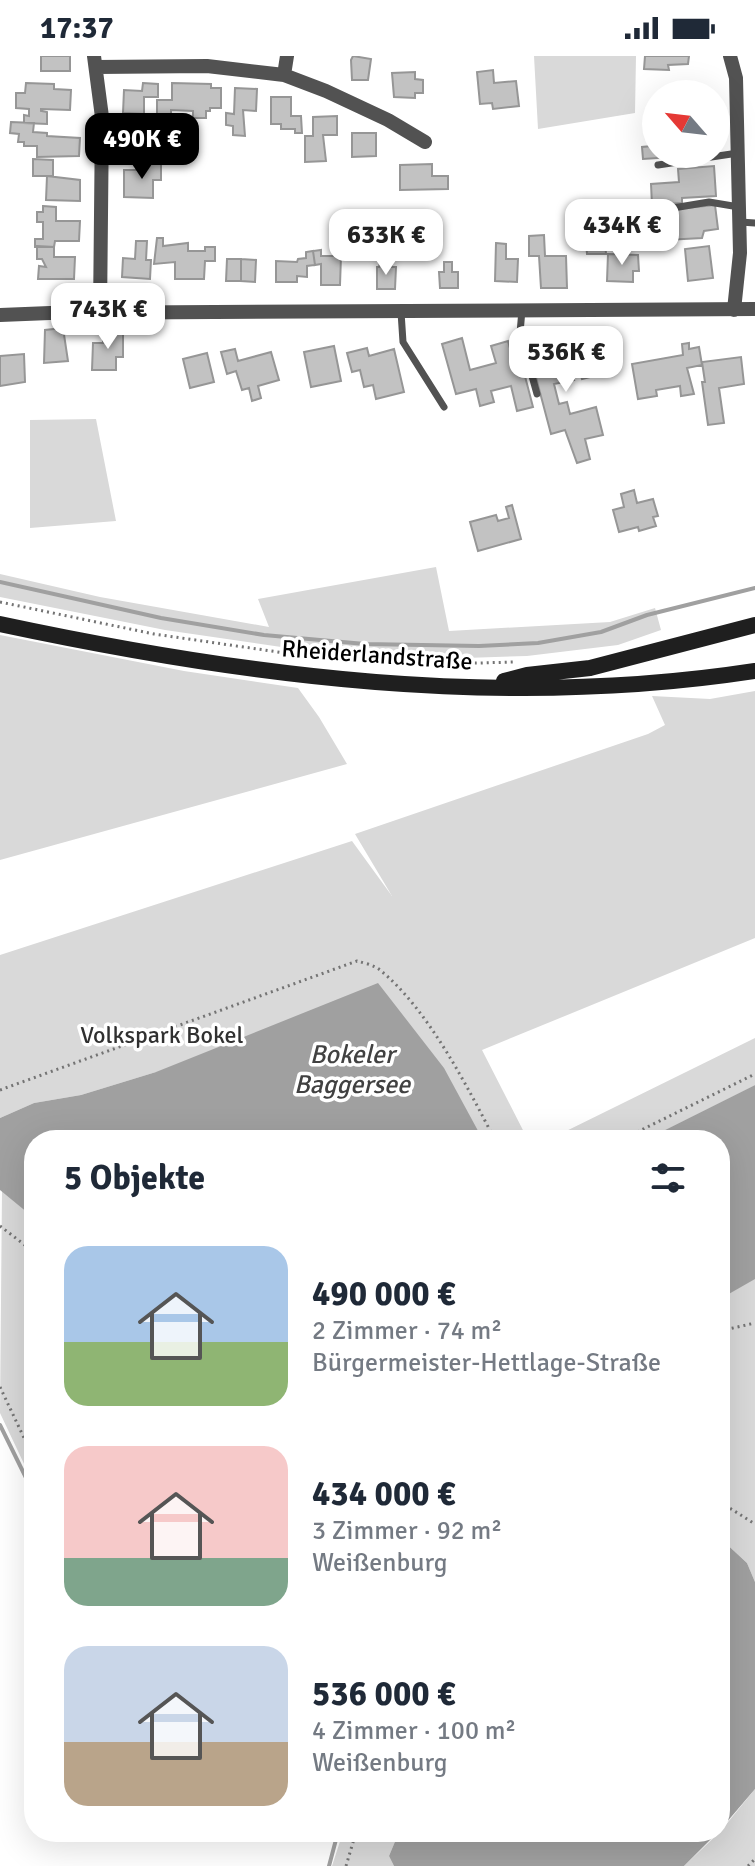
<!DOCTYPE html>
<html lang="de">
<head>
<meta charset="utf-8">
<style>
  :root { --surface:#fff; --page:#f6f6f7; --text:#1f2937; --muted:#747a83; --accent:#000 }
  body { margin:0; font-family:Signika,sans-serif; background:var(--page); color:var(--text); height:100vh; display:flex; flex-direction:column; font-size:30px; white-space:nowrap }
  * { box-sizing:border-box; margin:0 }
  p { font-size:26px; color:var(--muted) }
  .icon { flex:none; width:44px; height:44px; fill:none; stroke:currentColor; stroke-width:2; stroke-linecap:round; stroke-linejoin:round }
  .map { position:relative; flex:1; overflow:hidden }
  .panel { position:absolute; left:24px; top:1074px; width:706px; height:712px; display:flex; flex-direction:column; background:var(--surface); border-radius:32px; box-shadow:0 8px 32px #0002 }
  .panel>* { flex:none }
  .needle { width:52px; rotate:298deg }
  .controls { position:absolute; left:642px; top:24px; display:grid; gap:16px }
  .controls a { display:grid; place-items:center; width:88px; height:88px; border-radius:50%; background:var(--surface); box-shadow:0 8px 32px #0002; font-size:40px }
  .price { position:absolute; translate:-50% -68px; padding:0 18px; border-radius:16px; background:#fff; color:#222; font-size:26px; line-height:52px; filter:drop-shadow(0 2px 4px #0008) }
  .price::after { content:''; position:absolute; left:50%; top:48px; width:24px; height:18px; margin-left:-12px; background:inherit; clip-path:polygon(0 0,100% 0,50% 100%) }
  .price.current { background:var(--accent); color:#fff }
  ul { padding:0; list-style:none }
  li { display:flex; align-items:center; gap:24px; height:200px; padding:0 40px }
  li span { display:grid; place-items:center; flex:none; width:224px; height:160px; border-radius:24px; color:#555 }
  li>.icon { margin-inline-start:auto }
  span .icon { width:96px; height:96px; fill:#fffc; stroke-width:1 }
  li b { font-size:34px }
  h2 { display:flex; justify-content:space-between; align-items:center; height:96px; padding:0 40px; font-size:34px }
  .status { display:flex; justify-content:space-between; align-items:center; height:56px; padding:0 40px; background:var(--surface); direction:ltr }
  .status svg { height:22px; fill:currentColor }
  .map>svg:first-child { display:block }
  .green { fill:#d9d9d9 }
  .water { fill:#a0a0a0 }
  .lines { fill:none; stroke-linecap:round; stroke-linejoin:round }
  .stream { stroke:#a0a0a0; stroke-width:4 }
  .building { fill:#c2c2c2; stroke:#969696; stroke-width:2 }
  .path { stroke:#747474; stroke-width:3; stroke-dasharray:2 4; stroke-linecap:butt }
  .service { stroke:#525252; stroke-width:7 }
  .minor { stroke:#525252; stroke-width:14 }
  .secondary { stroke:#1f1f1f; stroke-width:16 }
  .labels { text-anchor:middle; dominant-baseline:central; stroke-width:7; stroke-linejoin:round; paint-order:stroke }
  .street-label { font-size:24px; fill:#000; stroke:#fff }
  .park-label { font-size:24px; fill:#303030; stroke:#fff }
  .water-label { font-size:26px; font-style:italic; fill:#414141; stroke:#fff }
</style>
</head>
<body>
<div class="status"><b>17:37</b><svg viewBox="0 0 49 12"><path d="M0 12V9h3v3zM5 12V6h3v6zM10 12V3h3v9zM15 12V0h3v12zM26 1h20v11H26zM47 4h2v5h-2z"/></svg></div>
<div class="map">
<svg width="755" height="1810" viewBox="0 0 755 1810">
  <rect width="100%" height="100%" fill="#fff"/>
  <path class="green" d="M534,0H636L635,57L538,73Z
    M96,363L116,465L30,472V364Z
    M436,511L449,575L610,566L655,552L661,574L618,589L527,600L405,604L288,592L165,574L0,541V518L100,541L269,571L258,543Z
    M0,579L184,615L298,632L319,661L347,708L0,804Z
    M755,635V882L482,994L528,1084H483L481,1076L156,1016L81,1039L34,1047L0,1062V899L352,785L392,840L355,778L648,678L665,669L652,640L710,643Z
    M755,982V1029L645,1084H548Z
    M2,1134L34,1162V1429L0,1357Z
    M753,1222L755,1223V1526L747,1507L720,1482V1243Z
    M755,1733V1810H684L720,1776Z
    M343,1776H399L389,1800L394,1810H332Z"/>
  <path class="water" d="M378,927L444,1012L483,1084H34V1162L0,1134V1062L34,1047L81,1039L156,1016Z
    M755,1029V1223L720,1243V1084H645Z
    M720,1482L747,1507L755,1526V1733L720,1774Z
    M399,1776H718L684,1810H394L389,1800Z"/>
  <g class="lines">
    <path class="stream" d="M0,526L161,562L264,579L365,588L479,590L538,587L601,576L647,559L755,532
      M0,1369L34,1438
      M329,1810L338,1776"/>
  </g>
  <path class="building" d="M41,0H70V15H41Z
    M353,0L371,3L368,24H352L351,4Z
    M645,0H689L688,8L668,9L669,14L644,13Z
    M493,14L494,27L516,25L519,50L493,53L492,47L480,48L477,16Z
    M415,16V23L423,24V37H415V42L394,41L392,17Z
    M26,27L54,28V33L71,34L70,54L41,53V55L47,56V68L24,67V59L29,60V53L16,52V37H25Z
    M143,27L158,28V41H144V58L123,57L124,34L142,35Z
    M172,27L211,28V32H221V52H210V55H206V62H193V55L171,54V62H157V44H172Z
    M235,32L257,33L256,55L243,54L245,80L233,79V70L226,69V57L234,58Z
    M271,41H291V60H301L302,77H295V73H281V68H271Z
    M337,60V79H323L326,105L305,106V80H313V61Z
    M11,66L34,67L33,76L47,77V80L80,82L79,100L37,101V90H24V86H18L19,78L10,77Z
    M154,69L168,70L167,83L155,82L154,101L122,100L123,73L149,74L148,79H154Z
    M352,77H376V100L352,101Z
    M651,77H656V98H687L688,100L643,103L642,91L652,90Z
    M33,103L53,104V120H33Z
    M145,107H161V124H153V142L124,141V114H145Z
    M432,108V120H448V133L400,134V109Z
    M714,110L716,140L682,142V147L652,149L651,128L679,126L678,113Z
    M47,120L80,124V145L46,144Z
    M715,149L718,173L704,175L702,182L666,184L663,160L677,158L676,153Z
    M43,150L56,151V165H80L79,185H55L54,191H35V183H43V166H37V156H43Z
    M544,179L545,200H566L567,232H541L539,200H529V180Z
    M157,182H163V190L188,187V195H205V191H215V205H205L204,223H175V206L154,208Z
    M136,185H147L146,204H151L150,223L122,221L123,202L135,203Z
    M605,185L606,198H587L586,186Z
    M496,187L506,188V203H518L517,226L495,225Z
    M37,190L54,191V201H75L74,223H38L39,210L46,211L42,203H37Z
    M709,190L713,222L688,225L685,193Z
    M321,194V200H341L340,229H321V208L315,209L313,195Z
    M313,195L315,209L307,210V221L297,220V226H276V205L297,206L298,203L306,202V196Z
    M608,198L638,199L639,215H633V226L607,225Z
    M227,203H241V225H226Z
    M241,203L256,204L255,226L241,225Z
    M444,206H452V216H458V232H440L439,216H444Z
    M380,207H392L391,211H396L395,233H377V211H379Z
    M63,272L68,305L44,307L45,274Z
    M103,275H123V301H116V314H92L93,287H103Z
    M584,280L594,320L582,323L579,313L571,315L574,324L554,328L559,348L567,346L570,358L596,351L603,379L585,383L590,403L577,407L565,374L551,378L529,295L541,292L543,296L573,288L572,284Z
    M462,282L470,314L496,307L491,290L508,285L513,303L520,301L533,351L517,355L511,330L491,335L494,346L480,350L476,333L456,338L442,288Z
    M689,287V293L699,291L702,309L687,312L694,338L681,340L680,330L656,334L657,340L638,343L632,308L683,299L682,288Z
    M334,290L341,325L311,331L304,296Z
    M367,292L369,300L394,293L404,336L376,343L373,329L364,331L360,314L352,316L347,297Z
    M235,293L238,305L271,296L279,324L258,330L261,342L252,345L249,332L242,334L236,315L227,318L221,296Z
    M207,297L214,326L190,332L183,303Z
    M24,298L25,326L0,330V300Z
    M741,301L744,328L719,332L724,367L708,369L702,326H705L702,306Z
    M634,434L637,447L653,443L658,460L653,461L656,470L639,475L638,471L619,476L613,454L624,451L621,438Z
    M512,449L521,483L478,495L470,466L496,459L498,465L509,462L506,451Z"/>
  <g class="lines">
    <path class="path" d="M0,546L154,578L285,597L408,609L514,606
      M0,1034L357,905C364,907 374,909 380,914C428,953 467,1030 495,1084
      M621,1084L755,1018
      M0,1170L34,1196
      M720,1275L755,1267
      M0,1331L34,1403
      M720,1446L755,1468
      M346,1810L356,1776
      M748,1810L755,1803"/>
    <path class="service" d="M658,109L738,97
      M661,154L709,146L739,151
      M740,166L755,167
      M522,254L520,277L537,338
      M401,256L403,286L444,351"/>
    <path class="minor" d="M94,0L102,61L100,257
      M730,0L736,22L740,197L734,254
      M97,11L207,10L284,19L326,35L388,64L425,86
      M284,19L287,0
      M0,259L50,257L755,253"/>
    <path class="secondary" d="M0,568C248,621 502,654 755,615
      M504,625L527,619L590,612L755,569"/>
  </g>
  <g class="labels">
    <g class="street-label">
      <text transform="translate(377 599) rotate(4)">Rheiderlandstraße</text>
    </g>
    <g class="park-label">
      <text x="162" y="979">Volkspark Bokel</text>
    </g>
    <g class="water-label">
      <text x="352" y="999">Bokeler<tspan x="352" dy="30">Baggersee</tspan></text>
    </g>
  </g>
</svg>
<div class="controls">
<a><svg class="needle" viewBox="-14 -14 28 28"><path d="M0-13l5 13h-10z" fill="#e53935"/><path d="M0 13l5-13h-10z" fill="#747a83"/></svg></a>
</div>
<b class="price current" style="left:142px;top:125px">490K €</b>
<b class="price" style="left:622px;top:211px">434K €</b>
<b class="price" style="left:386px;top:221px">633K €</b>
<b class="price" style="left:108px;top:295px">743K €</b>
<b class="price" style="left:566px;top:338px">536K €</b>
<section class="panel">
<h2>5 Objekte<svg class="icon" aria-label="filters" viewBox="0 0 24 24"><path d="M4 7h16M4 17h16"/><circle cx="9" cy="7" r="2"/><circle cx="15" cy="17" r="2"/></svg></h2>
<ul>
<li><span style="background:linear-gradient(#a9c7e8 60%,#8fb573 0)"><svg class="icon" aria-label="home" viewBox="0 0 24 24"><path d="M3 11l9-7 9 7M6 9v11h12V9"/></svg></span><div><b>490 000 €</b><p>2 Zimmer · 74 m²</p><p>Bürgermeister-Hettlage-Straße</p></div></li>
<li><span style="background:linear-gradient(#f6c9c9 70%,#7fa58c 0)"><svg class="icon" aria-label="home" viewBox="0 0 24 24"><path d="M3 11l9-7 9 7M6 9v11h12V9"/></svg></span><div><b>434 000 €</b><p>3 Zimmer · 92 m²</p><p>Weißenburg</p></div></li>
<li><span style="background:linear-gradient(#c9d6e8 60%,#b9a48a 0)"><svg class="icon" aria-label="home" viewBox="0 0 24 24"><path d="M3 11l9-7 9 7M6 9v11h12V9"/></svg></span><div><b>536 000 €</b><p>4 Zimmer · 100 m²</p><p>Weißenburg</p></div></li>
</ul>
</section>
</div>
</body>
</html>
